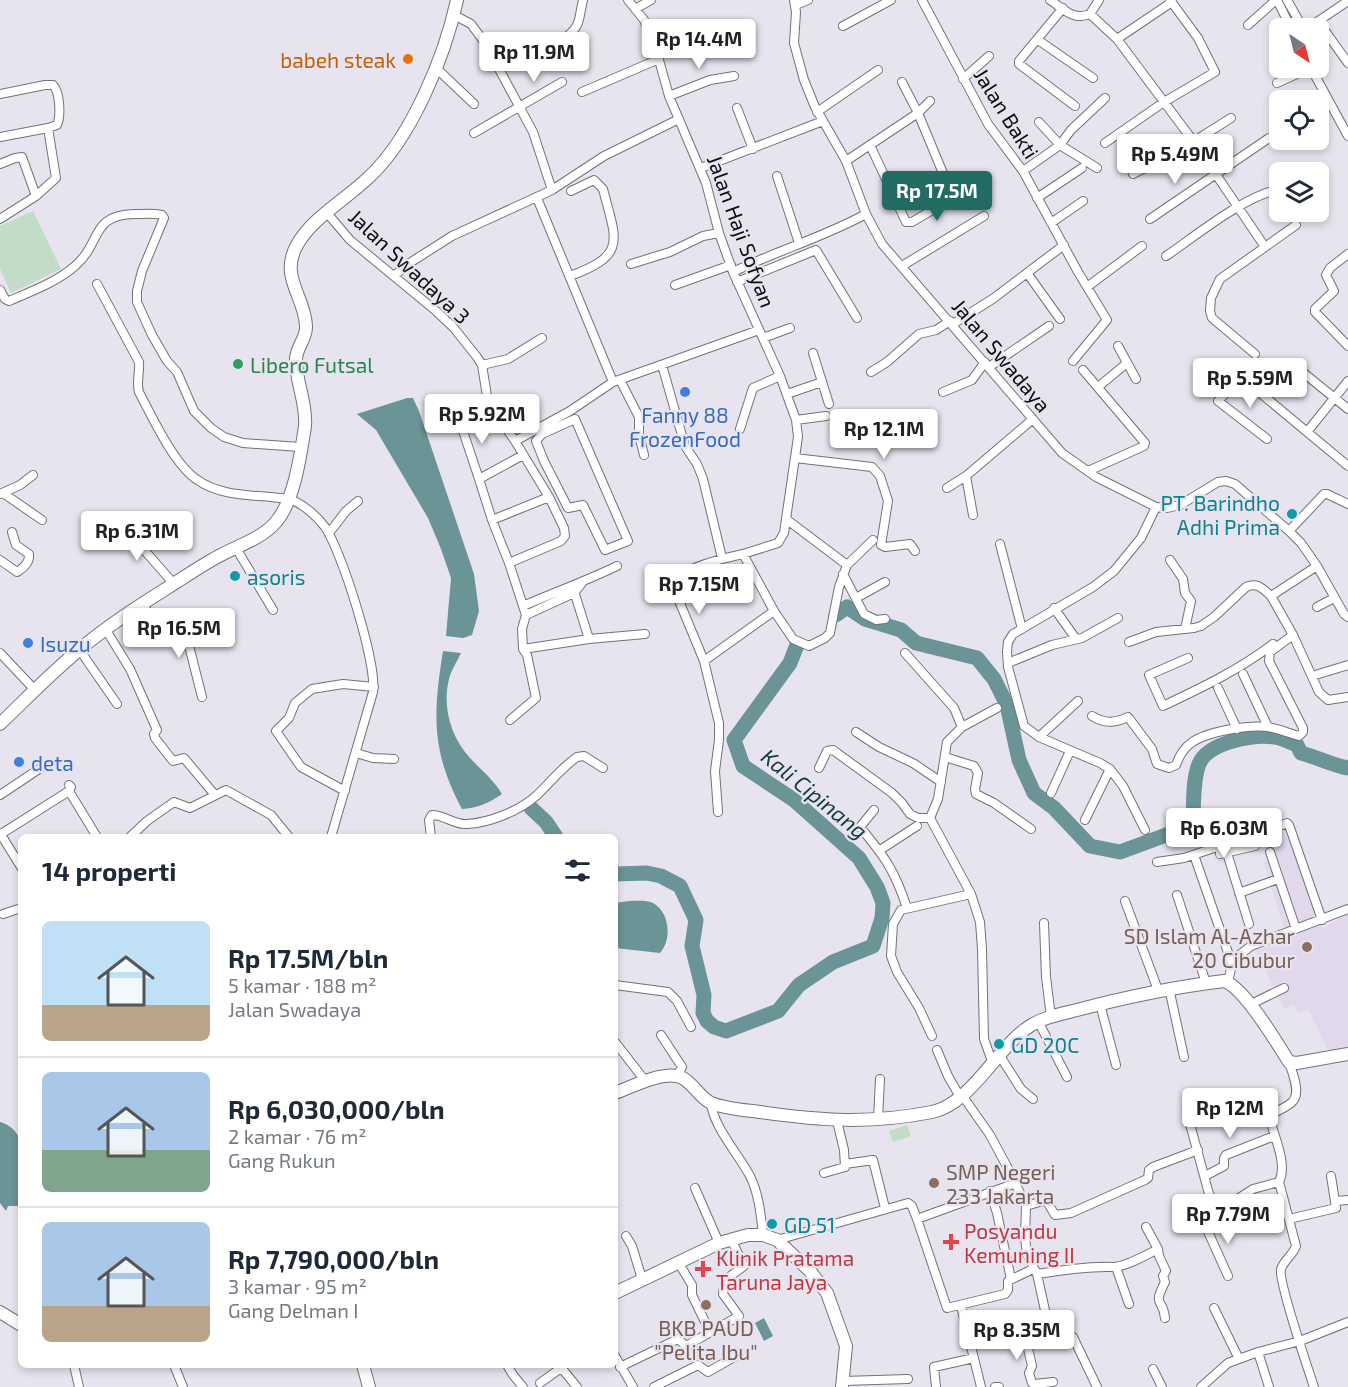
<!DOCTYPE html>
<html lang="id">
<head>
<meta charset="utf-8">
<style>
  :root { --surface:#fff; --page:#f6f6f7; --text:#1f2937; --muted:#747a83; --line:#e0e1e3; --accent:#226b63 }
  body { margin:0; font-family:"Exo 2",sans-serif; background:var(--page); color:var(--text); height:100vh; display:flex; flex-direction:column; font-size:22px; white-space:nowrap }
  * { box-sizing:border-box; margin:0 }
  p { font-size:20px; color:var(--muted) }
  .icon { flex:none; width:33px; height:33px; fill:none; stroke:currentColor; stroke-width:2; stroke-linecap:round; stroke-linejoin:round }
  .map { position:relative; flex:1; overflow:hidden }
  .side { position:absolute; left:18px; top:834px; width:600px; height:534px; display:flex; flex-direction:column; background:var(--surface); border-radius:9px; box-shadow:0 3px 9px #0003 }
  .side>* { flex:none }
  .needle { width:39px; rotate:145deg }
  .fabs { position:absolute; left:1269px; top:18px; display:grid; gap:12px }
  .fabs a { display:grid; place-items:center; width:60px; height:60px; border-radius:9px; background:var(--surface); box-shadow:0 3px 9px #0003; font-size:30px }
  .price { position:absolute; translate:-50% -51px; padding:0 14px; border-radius:6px; background:#fff; color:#222; font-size:20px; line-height:39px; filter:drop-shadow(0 2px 3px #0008) }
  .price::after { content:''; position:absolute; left:50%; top:36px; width:18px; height:14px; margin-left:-9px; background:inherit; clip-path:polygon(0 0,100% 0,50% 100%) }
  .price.active { background:var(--accent); color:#fff }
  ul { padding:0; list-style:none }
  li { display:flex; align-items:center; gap:18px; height:150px; padding:0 24px }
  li+li { border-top:2px solid var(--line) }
  li span { display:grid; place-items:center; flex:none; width:168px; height:120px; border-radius:9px; color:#555 }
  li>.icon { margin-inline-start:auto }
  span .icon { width:72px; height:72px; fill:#fffc; stroke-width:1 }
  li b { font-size:26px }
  h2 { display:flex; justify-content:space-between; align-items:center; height:72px; padding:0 24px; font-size:26px }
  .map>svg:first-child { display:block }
  .education { fill:#e1d8ec }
  .green { fill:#c2dcc7 }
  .water { fill:#6b9496 }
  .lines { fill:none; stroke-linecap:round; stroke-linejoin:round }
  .river { stroke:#6b9496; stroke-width:15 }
  .street-casing { stroke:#73717a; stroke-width:10 }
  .secondary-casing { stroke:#73717a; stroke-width:14 }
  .street { stroke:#fff; stroke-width:8 }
  .secondary { stroke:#fff; stroke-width:12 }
  .food-dot { fill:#e8710a; stroke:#e7e4ef; stroke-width:2 }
  .leisure-dot { fill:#2e9e5b; stroke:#e7e4ef; stroke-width:2 }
  .shop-dot { fill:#3f7fe0; stroke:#e7e4ef; stroke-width:2 }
  .culture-dot { fill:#0f9aa8; stroke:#e7e4ef; stroke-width:2 }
  .education-dot { fill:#8d6e63; stroke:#e7e4ef; stroke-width:2 }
  .health-dot { fill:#e0444e; stroke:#e7e4ef; stroke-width:2 }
  .labels { text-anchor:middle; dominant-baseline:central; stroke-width:4.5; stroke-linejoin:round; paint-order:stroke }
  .food-label { font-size:21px; fill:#c56008; stroke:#e7e4ef; text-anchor:end }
  .street-label { font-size:21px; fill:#0e0d11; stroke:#e7e4ef }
  .leisure-label { font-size:21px; fill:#27864d; stroke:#e7e4ef; text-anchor:start }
  .shop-label { font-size:21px; fill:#366cbe; stroke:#e7e4ef; text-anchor:start }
  .culture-label { font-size:21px; fill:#0d838f; stroke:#e7e4ef; text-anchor:start }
  .education-label { font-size:21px; fill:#785e54; stroke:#e7e4ef; text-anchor:end }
  .health-label { font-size:21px; fill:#be3a42; stroke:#e7e4ef; text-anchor:start }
  .water-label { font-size:22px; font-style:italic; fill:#123b3d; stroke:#e7e4ef }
</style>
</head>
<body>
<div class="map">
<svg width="1348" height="1387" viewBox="0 0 1348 1387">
  <rect width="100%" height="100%" fill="#e7e4ef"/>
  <path class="education" d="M1289,832L1323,929L1348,912V1048L1330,1054L1308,1009L1298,1013L1294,1005L1284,1009L1256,951L1287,938L1264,864Z"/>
  <path class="green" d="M33,211L61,269L11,293L0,269V226Z
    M907,1125L911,1136L893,1142L889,1131Z"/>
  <path class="water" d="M407,398H413L419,411L474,574L479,611L472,635L463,638L446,636L451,578L441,549L428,518L376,430L357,414Z
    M443,651L461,653C457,662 451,670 449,679C442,707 451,737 470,758C481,770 493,779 502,794C489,803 478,808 462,809C431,751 433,714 443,651Z
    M629,901C637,901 646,900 653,903C670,912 672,940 660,953L615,948V903Z
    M0,1122C9,1124 17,1131 20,1140C24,1150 21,1193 21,1206H8L6,1211L0,1203Z
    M764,1318L773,1336L764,1341L755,1323Z"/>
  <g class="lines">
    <path class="river" d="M836,615L847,607L865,619L901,630L916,643L977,658L994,679L1007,705L1019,760L1034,793L1054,808L1090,846L1120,852L1177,831L1193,815C1194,798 1193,779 1199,764C1208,742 1254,734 1275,737C1282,738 1290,742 1297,745L1301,753C1317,757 1331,765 1348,768
      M531,808L546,822L556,837
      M615,874L647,873L661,876L680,886L696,920L692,946L704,995L703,1013L707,1021L714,1027L726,1031L778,1011L799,985L833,962L873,946L882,918L883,903L877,887L859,858L794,800L743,766L734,740L790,663L797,645"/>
    <defs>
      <path id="street" d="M628,0L644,20L654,42L669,96L706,183L719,233L733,272L780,376L796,420L798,437L786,519L847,565L873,540
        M794,0L796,12L794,43L804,80L815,107L846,161L866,214L882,244L1062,453L1096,477L1156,507L1167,508L1180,505L1218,482L1226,481L1235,484L1289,531L1301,543L1317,566L1344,614L1348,617
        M922,0L988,124L1023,171L1078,272L1107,320L1073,361
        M1050,0C1064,9 1073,21 1090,14L1117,39L1194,142L1265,247
        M1277,0L1291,28
        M1287,0L1303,28
        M796,5L808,0
        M1063,8L1019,61V64L1075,106
        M635,9L651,0
        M1090,14L1099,0
        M454,15L471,24L485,43L533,132L552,190
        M1318,21L1348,63
        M1248,25L1276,0
        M843,26L891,0
        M1308,28L1348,1
        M564,39C582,25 578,20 583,0
        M1117,39L1172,2
        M1038,40L1093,78
        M435,67L474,104
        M1311,68L1348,136
        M963,79L989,56
        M1277,83L1310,68
        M582,92L659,59
        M0,94L45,85H53C60,92 61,116 57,125L48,128L0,137
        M669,96L710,80L734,76
        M737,108L753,149
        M817,112L878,70
        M1039,122L1060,145L1097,168
        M474,133L562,82
        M1105,143L1164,102L1215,72L1198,38L1170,0
        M870,145L906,222H912L951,199L952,195L918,113L902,82
        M846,161L918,113L930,101
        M0,164L15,158L22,157L36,196
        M701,168L823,121
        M1023,171L1060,145L1071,130L1105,98
        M1314,172H1315
        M1133,174L1182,149L1231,118
        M777,176L799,243
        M537,198L613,382
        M1037,198L1082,168
        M327,213L350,240L436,311L453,327L477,357L482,365L487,396L493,409L515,441L549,497L564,528L565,536L561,541L509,563L526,615L522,629L523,649L527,655L536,698L510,720
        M0,219L36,196L56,178L48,128
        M1150,219L1269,138
        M1051,223L1083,201
        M1348,254L1330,268L1326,275L1334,291L1315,309V312L1348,346
        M1166,256C1197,235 1244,196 1280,189
        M631,264L670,252L703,236L719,233
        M902,266L984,216
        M733,272C776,251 824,237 866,214
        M1027,273L1060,319
        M394,276L408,264L452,236L552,190L604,156L679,119
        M570,276C628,255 616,240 603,189L594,180L571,191
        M737,282L816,250L857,318
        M97,284L139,362C140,373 136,382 139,392C152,417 174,464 196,479C218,495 246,495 271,497C277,498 284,498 289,499C302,503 317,516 325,527C342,552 377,663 373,692L331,837
        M675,285L731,265
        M1087,287L1142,246
        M0,290L5,299L9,301C30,292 57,282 75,266C102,243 90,215 134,214C143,214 153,213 162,215L164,218L142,271L137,291V302L152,335L167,361L177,372L194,411L211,428L224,437L243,443L300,447
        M953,324L994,298L1064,245
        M763,338L790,328
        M1118,346L1136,379
        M813,353L829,404
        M1255,354L1212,318L1210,311L1211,298L1220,279L1296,225
        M482,365L508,359L542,338
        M662,365L685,446L697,464L703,479L722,558
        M989,367L1049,326
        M1083,370L1145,443L1144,446L1088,471
        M1300,370L1348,409
        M871,372L887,362L919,334L936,330L950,321
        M620,380L639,417V435L644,455
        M1098,387L1127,363
        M943,392L972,380L985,362
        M787,394L822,382
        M459,419L479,479
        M575,419L628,541L605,550L583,505L568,508L544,461L536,441L542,434Z
        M796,420L826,416
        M740,429L753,388L780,376
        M1307,432L1348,381
        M1267,439L1218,401L1241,377L1348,466
        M515,441L570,411L613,382L759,330
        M795,458L872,467L880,476L888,501L881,545L885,547L910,544L915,551
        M966,476L973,515
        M947,488L966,476L1033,419
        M3,493L42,520
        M0,494L20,485L33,475
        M492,520L479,479L523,455
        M123,521L145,551L174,584
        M1289,531L1324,494H1327L1348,504
        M329,533L346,511L358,501
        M1000,544L1022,629
        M236,548L273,610
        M743,554L778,543L784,533L786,519
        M0,560L17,572C23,568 30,563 29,554L16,545L12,532
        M1170,560L1183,579L1185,593L1191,601L1185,629
        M509,563L492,520L549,497
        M1317,566L1271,596L1293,635L1319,692L1328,700L1348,697
        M843,574L864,614L876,620L885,619
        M573,588L589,639
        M856,598L885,582
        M143,605C149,614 164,636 176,636C179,636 183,635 186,634L202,697
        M523,606C555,592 586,581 617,566
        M1317,607L1334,598
        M1054,608L1076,639
        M526,615L574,593L582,583
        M106,630L130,669L157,730L154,734L155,738L173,761L184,758L215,795
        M1129,642L1156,632L1194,628L1201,626L1214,617L1246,587C1257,582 1262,588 1271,596
        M79,649L117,704
        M523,649L589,639L645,634
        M0,653L34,689
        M905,653L954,708L962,727L947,742L938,799L930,818L971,894L980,922L982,949L984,1039L993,1064
        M1188,658L1149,675L1163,706C1201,688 1239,670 1273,644
        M704,661L774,611
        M1008,663L1052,645L1082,638L1118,618
        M1243,674L1268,727
        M1312,676L1348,665
        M1218,688L1237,729
        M1092,716C1105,724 1115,723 1128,717L1152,749L1157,764L1169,768L1176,765C1179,756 1183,749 1191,743C1207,731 1249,725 1268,727C1278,729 1289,733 1299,736L1303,732V728L1269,661L1270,652L1293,635
        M962,727L997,708
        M856,732L879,747L913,763L941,782
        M1039,737L1078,701
        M356,753L373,758L394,759
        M945,757L974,766L978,773L975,789L976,794L994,803L1031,829
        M819,768L827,751L833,750L892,793L902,803L910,814L918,818H930
        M69,785L71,787L69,791L97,837
        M345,791L301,767L276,731L289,718L295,703L312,689L343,684L374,687
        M1051,793L1070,751
        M0,795L45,765
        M874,810L860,827C885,857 895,871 907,908
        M718,812L715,771L719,740V723L704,661L670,579C693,567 718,559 743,554L774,611L793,639L809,646L825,638L830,633L839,587L847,565
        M1085,820L1110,769
        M1145,830L1123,786L1110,769L1100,763L1039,737L1024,726L1008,667L1007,652L1008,642L1013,634L1093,587L1114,571L1141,538L1156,507
        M0,833L21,867
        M1,834L69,791
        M130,837L147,821L174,802L190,808L226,790L271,815L289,837
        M431,837L429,820L432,815C445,815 454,825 467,824C489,823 519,811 536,796C550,783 561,768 577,757L584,756L603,768
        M880,850L917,826
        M1270,852L1296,929
        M1227,853L1249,924
        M1220,854L1255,846
        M1194,855L1232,964
        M1157,862L1184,858L1214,848L1250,839L1287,823L1289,825L1322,920
        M1239,893L1278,879
        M1177,895L1206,983
        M1125,901L1158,990
        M3,914L21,908
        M1044,923L1046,977L1051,1017
        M1228,982L1233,960L1251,946L1348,909
        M615,985L668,992L677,1001L691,1027
        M1169,988L1184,1057
        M1100,1004L1116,1065
        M1249,1005L1284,988
        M1038,1021L1067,1077
        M661,1035L682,1067L677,1076
        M932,1036L919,1008L897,972L891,956L893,924L901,910L971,894
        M615,1042L646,1082
        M937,1050L948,1076L960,1097
        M1000,1056L1021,1089L1033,1099
        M962,1095L990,1135L1011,1174L1026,1206L1025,1238L1027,1254L1037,1274L1050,1333L1053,1336L1069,1334L1073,1337L1097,1387
        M711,1103C713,1126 739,1155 750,1176C759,1194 761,1216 763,1235
        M878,1119L880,1079
        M1190,1124L1209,1194L1219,1211
        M845,1164L873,1160L885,1208
        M824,1173L845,1167L844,1150L837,1121
        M1205,1176L1224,1166V1158L1226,1155L1274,1136
        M1279,1182L1296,1246C1293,1255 1284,1260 1281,1269C1278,1280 1308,1369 1314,1387
        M1279,1182C1288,1164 1274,1137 1270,1119L1271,1115C1278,1110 1288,1107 1293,1101C1301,1092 1292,1072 1289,1062
        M695,1188L719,1243
        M990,1191L997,1213L1011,1279
        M1336,1201L1348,1200
        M1026,1206L1046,1200L1055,1215L1071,1213L1145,1180L1148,1178L1149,1170L1153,1167L1198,1150
        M917,1219L947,1308L1005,1294L1008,1290V1281L1033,1269
        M1289,1219L1336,1208L1331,1176
        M1146,1227L1158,1249
        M626,1236L632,1246L642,1279
        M777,1240L908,1203L912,1206L917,1219L1016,1183
        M678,1262L692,1285V1295L710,1332
        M1116,1267L1129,1304
        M1037,1274C1062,1270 1088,1266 1113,1267C1126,1267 1146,1255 1158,1249L1159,1256L1166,1271L1163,1276L1165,1282C1152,1308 1163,1297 1165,1318
        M1228,1276L1205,1225L1206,1223L1219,1211L1253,1189L1279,1182
        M961,1306L981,1387
        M1214,1308L1239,1359
        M1050,1333L1036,1334L1026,1340L1032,1366L1029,1373L1032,1383L1035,1384L1053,1382
        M1258,1352L1269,1387
        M615,1356L633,1387
        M74,1365L79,1387
        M174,1365L183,1387
        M507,1365L513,1375L523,1387
        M559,1365L577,1387
        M620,1367L678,1339L686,1346L739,1316L723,1294L725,1280L744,1266L731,1239
        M1153,1369L1162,1387
        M843,1381L908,1379
        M540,1383L561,1368
        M654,1387L698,1365L708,1372L736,1356
        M936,1387L934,1367L974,1358
        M995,1387H999
        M1201,1387L1228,1363L1258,1352L1300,1341L1348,1322"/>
      <path id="secondary" d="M0,724C26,699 51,673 79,650C108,625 142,604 175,583C189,574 204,564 219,556C237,546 261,539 275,523C294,503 301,453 305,426C307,403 296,383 296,361C295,348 307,339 306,326C305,296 279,277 297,245C312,218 345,200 368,178C411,139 445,56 457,0
        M615,1093C631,1087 659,1073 676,1076C690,1077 698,1097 711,1103C726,1109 745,1110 760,1112C822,1121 870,1124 932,1112C971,1104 998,1046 1030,1026C1044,1017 1061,1014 1077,1010C1126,997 1174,987 1224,981C1244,987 1277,1043 1289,1062L1297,1063L1348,1054
        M615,1293L719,1243L748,1235H763L777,1240L810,1271L827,1293L846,1346L842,1387
        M0,1312L21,1325
        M363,1365L369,1387"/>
    </defs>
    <use href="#street" class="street-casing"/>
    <use href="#secondary" class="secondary-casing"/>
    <use href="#street" class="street"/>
    <use href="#secondary" class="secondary"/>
  </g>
  <circle class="food-dot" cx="408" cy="59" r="6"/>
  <circle class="leisure-dot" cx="238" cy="364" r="6"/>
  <g class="shop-dot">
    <circle cx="685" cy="392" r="6"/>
    <circle cx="28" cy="643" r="6"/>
    <circle cx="19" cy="762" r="6"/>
  </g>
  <g class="culture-dot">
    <circle cx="1292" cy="514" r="6"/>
    <circle cx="235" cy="576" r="6"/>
    <circle cx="999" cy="1044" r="6"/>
    <circle cx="772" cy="1224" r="6"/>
  </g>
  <g class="education-dot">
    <circle cx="1307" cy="947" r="6"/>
    <circle cx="934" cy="1183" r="6"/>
    <circle cx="706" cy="1305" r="6"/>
  </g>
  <g class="health-dot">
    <path d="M948 1233h6v6h6v6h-6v6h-6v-6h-6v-6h6z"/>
    <path d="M700 1260h6v6h6v6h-6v6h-6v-6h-6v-6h6z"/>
  </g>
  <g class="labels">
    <g class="food-label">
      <text x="396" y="59">babeh steak</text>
    </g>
    <g class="street-label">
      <text transform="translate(1007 113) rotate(58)">Jalan Bakti</text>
      <text transform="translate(742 231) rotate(70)">Jalan Haji Sofyan</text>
      <text transform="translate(410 266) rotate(43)">Jalan Swadaya 3</text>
      <text transform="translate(1002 355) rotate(50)">Jalan Swadaya</text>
    </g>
    <g class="leisure-label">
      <text x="250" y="364">Libero Futsal</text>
    </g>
    <g class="shop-label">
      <text x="685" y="414" text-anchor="middle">Fanny 88<tspan x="685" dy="24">FrozenFood</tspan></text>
      <text x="40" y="643">Isuzu</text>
      <text x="31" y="762">deta</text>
    </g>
    <g class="culture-label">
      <text x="1280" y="502" text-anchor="end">PT. Barindho<tspan x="1280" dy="24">Adhi Prima</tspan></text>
      <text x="247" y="576">asoris</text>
      <text x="1011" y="1044">GD 20C</text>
      <text x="784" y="1224">GD 51</text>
    </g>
    <g class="education-label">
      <text x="1295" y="935">SD Islam Al-Azhar<tspan x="1295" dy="24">20 Cibubur</tspan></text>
      <text x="946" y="1171" text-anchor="start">SMP Negeri<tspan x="946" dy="24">233 Jakarta</tspan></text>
      <text x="706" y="1327" text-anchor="middle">BKB PAUD<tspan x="706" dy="24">"Pelita Ibu"</tspan></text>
    </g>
    <g class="health-label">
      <text x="964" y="1230">Posyandu<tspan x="964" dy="24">Kemuning II</tspan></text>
      <text x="716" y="1257">Klinik Pratama<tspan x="716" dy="24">Taruna Jaya</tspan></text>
    </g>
    <g class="water-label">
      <text transform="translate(815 793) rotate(39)">Kali Cipinang</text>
    </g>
  </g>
</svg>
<div class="fabs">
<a><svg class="needle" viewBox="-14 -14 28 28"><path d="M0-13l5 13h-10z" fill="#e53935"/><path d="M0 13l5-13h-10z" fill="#747a83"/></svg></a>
<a><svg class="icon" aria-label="locate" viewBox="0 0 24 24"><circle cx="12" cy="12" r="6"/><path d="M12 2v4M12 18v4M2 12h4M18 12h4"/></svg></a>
<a><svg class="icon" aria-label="layers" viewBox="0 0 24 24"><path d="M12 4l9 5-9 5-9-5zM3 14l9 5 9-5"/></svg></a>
</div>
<b class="price" style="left:699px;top:70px">Rp 14.4M</b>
<b class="price" style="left:534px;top:83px">Rp 11.9M</b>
<b class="price" style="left:1175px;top:185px">Rp 5.49M</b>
<b class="price active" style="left:937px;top:222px">Rp 17.5M</b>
<b class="price" style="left:1250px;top:409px">Rp 5.59M</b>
<b class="price" style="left:482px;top:445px">Rp 5.92M</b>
<b class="price" style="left:884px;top:460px">Rp 12.1M</b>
<b class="price" style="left:137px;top:562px">Rp 6.31M</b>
<b class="price" style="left:699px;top:615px">Rp 7.15M</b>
<b class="price" style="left:179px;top:659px">Rp 16.5M</b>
<b class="price" style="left:1224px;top:859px">Rp 6.03M</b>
<b class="price" style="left:1230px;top:1139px">Rp 12M</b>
<b class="price" style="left:1228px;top:1245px">Rp 7.79M</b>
<b class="price" style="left:1017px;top:1361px">Rp 8.35M</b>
<section class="side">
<h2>14 properti<svg class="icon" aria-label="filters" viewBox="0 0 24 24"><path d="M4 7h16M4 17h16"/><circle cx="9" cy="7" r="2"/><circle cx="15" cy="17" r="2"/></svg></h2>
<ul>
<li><span style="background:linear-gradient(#bfe0f5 70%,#b9a48a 0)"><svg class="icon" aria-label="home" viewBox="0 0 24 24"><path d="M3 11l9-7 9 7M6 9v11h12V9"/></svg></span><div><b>Rp 17.5M/bln</b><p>5 kamar · 188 m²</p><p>Jalan Swadaya</p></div></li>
<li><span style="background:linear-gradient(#a9c7e8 65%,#7fa58c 0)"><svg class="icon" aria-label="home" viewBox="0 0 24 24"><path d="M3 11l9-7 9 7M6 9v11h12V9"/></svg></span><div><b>Rp 6,030,000/bln</b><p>2 kamar · 76 m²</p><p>Gang Rukun</p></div></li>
<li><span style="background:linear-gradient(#a9c7e8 70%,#b9a48a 0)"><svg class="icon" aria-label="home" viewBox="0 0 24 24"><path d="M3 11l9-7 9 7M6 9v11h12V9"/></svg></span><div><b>Rp 7,790,000/bln</b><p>3 kamar · 95 m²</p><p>Gang Delman I</p></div></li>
</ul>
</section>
</div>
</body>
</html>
